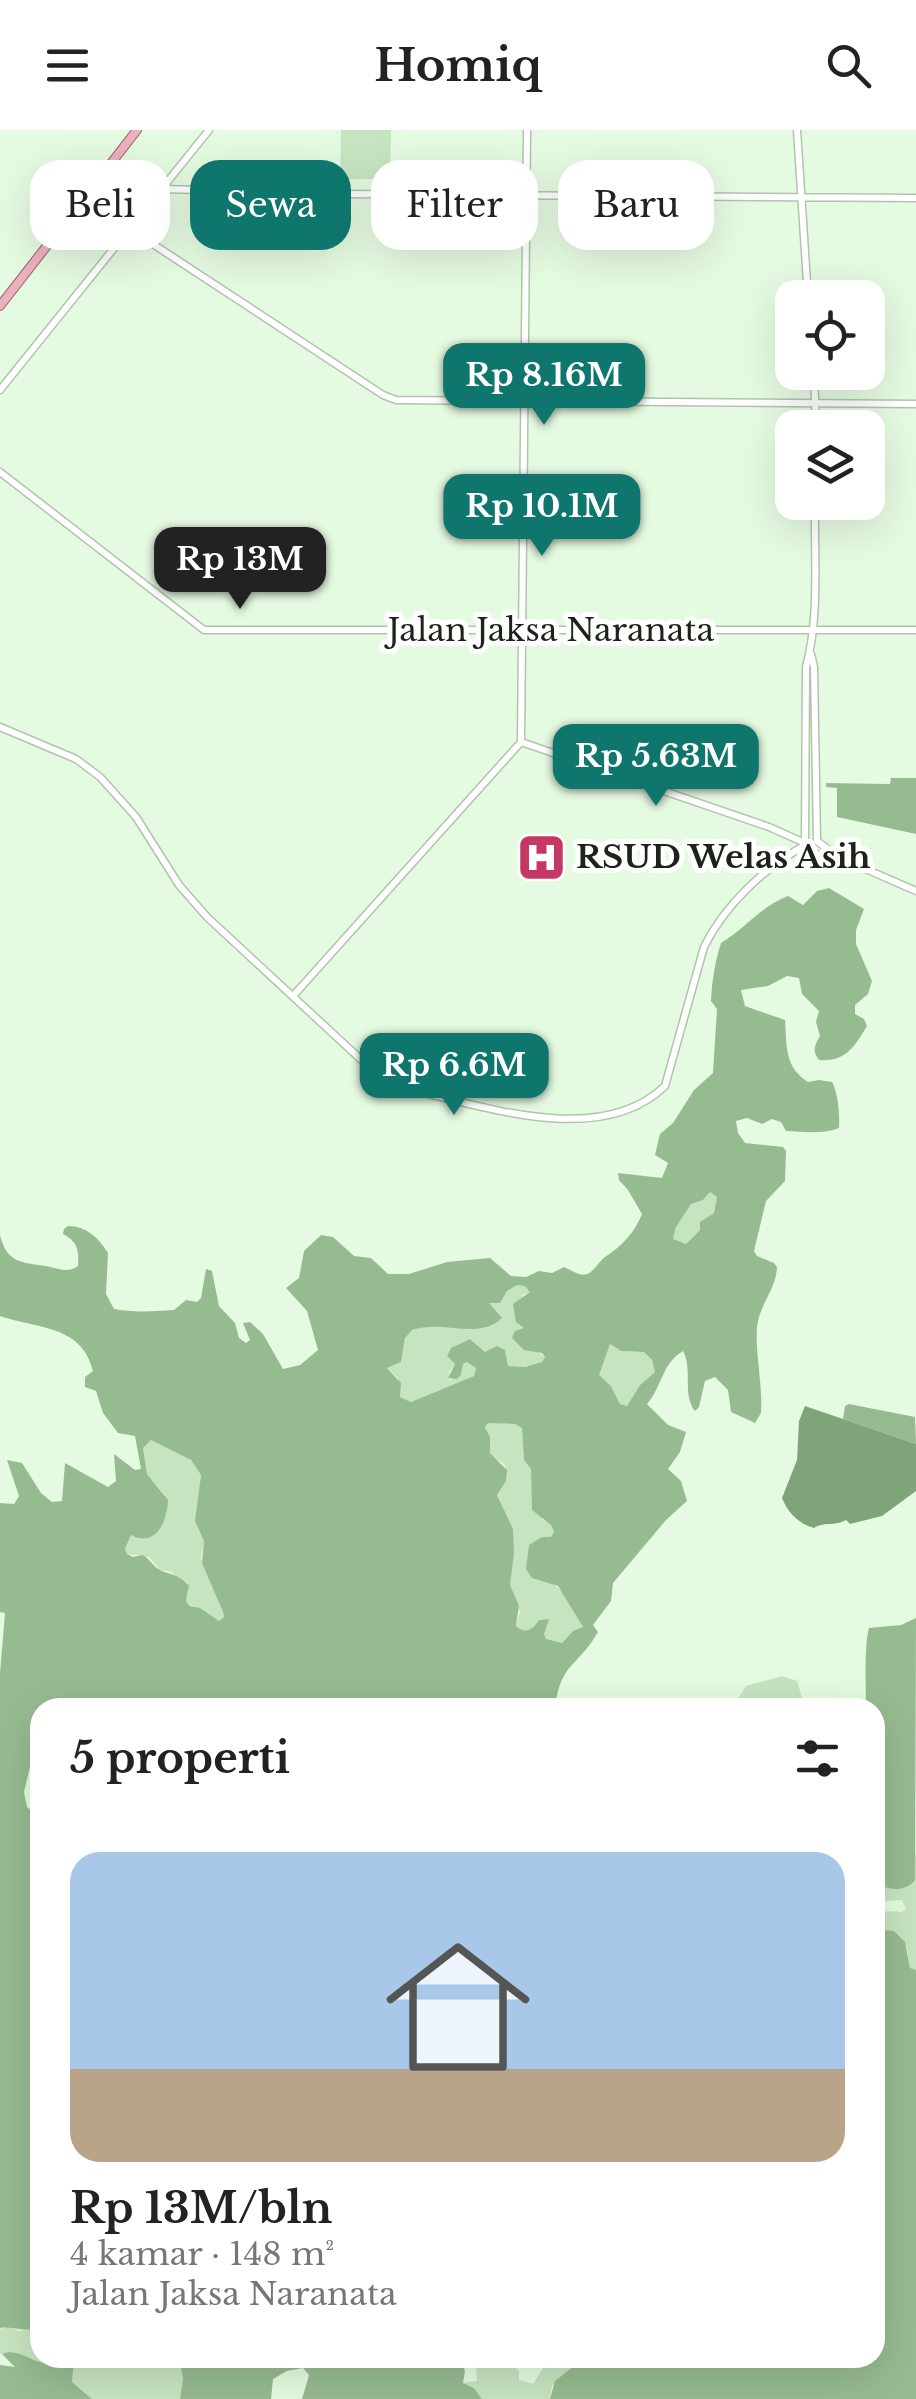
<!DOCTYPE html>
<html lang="id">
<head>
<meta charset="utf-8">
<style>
  :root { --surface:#fff; --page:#f6f6f6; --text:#222; --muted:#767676; --accent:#0f766e }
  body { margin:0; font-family:"Libre Baskerville",serif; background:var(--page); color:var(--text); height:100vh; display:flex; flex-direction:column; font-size:38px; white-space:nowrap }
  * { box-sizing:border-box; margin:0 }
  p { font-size:32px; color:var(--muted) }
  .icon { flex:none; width:55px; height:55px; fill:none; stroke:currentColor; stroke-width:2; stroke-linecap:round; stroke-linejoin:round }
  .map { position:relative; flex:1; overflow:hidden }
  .drawer { position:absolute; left:30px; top:1568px; width:855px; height:670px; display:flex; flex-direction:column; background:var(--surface); border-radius:30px; box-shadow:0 10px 40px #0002 }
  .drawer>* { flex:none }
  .top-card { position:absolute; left:30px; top:30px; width:858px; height:90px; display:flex; gap:20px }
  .controls { position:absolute; left:775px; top:150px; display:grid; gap:20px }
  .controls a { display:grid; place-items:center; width:110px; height:110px; border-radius:20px; background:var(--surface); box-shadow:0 10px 40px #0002; font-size:50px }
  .price { position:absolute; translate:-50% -85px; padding:0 22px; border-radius:20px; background:var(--accent); color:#fff; font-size:32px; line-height:65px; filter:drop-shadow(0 2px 5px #0008) }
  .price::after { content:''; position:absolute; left:50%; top:60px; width:30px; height:22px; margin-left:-15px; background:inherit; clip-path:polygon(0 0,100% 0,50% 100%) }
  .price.current { background:#222; color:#fff }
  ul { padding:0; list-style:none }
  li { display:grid; align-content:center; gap:20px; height:530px; padding:0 40px }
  li span { display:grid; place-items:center; height:310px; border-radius:30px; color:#555 }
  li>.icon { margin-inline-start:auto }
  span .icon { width:180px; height:180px; fill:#fffc; stroke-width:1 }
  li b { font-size:42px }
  h2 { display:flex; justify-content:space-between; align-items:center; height:120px; padding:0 40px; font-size:42px }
  .chip { padding:0 35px; border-radius:30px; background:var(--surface); box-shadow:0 10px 40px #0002; font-size:35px; line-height:90px }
  .chip.current { background:var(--accent); color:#fff }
  header { display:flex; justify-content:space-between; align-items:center; height:130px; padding:0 40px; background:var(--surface); font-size:45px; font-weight:800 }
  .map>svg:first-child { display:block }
  .green { fill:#c7e4c1 }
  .forest { fill:#97bb91; fill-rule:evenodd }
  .water { fill:#80a47a }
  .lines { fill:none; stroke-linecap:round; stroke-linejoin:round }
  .secondary-casing { stroke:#b0c5ac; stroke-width:9 }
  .primary-casing { stroke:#9b5e69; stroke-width:10 }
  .secondary { stroke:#fff; stroke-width:6 }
  .primary { stroke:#ecb1be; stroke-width:8 }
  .labels { text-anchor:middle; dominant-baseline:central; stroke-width:10; stroke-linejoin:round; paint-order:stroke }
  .street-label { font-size:32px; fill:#1c241a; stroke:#fff }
  .poi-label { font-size:32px; font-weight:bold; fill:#1c241a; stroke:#fff; text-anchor:start }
</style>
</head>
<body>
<header><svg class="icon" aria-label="menu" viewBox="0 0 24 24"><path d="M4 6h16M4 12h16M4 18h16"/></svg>Homiq<svg class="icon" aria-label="search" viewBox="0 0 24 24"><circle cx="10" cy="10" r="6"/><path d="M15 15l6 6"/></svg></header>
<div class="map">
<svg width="916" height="2269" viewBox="0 0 916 2269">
  <rect width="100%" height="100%" fill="#e5fbe1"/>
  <path class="green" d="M341,0H391L390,49H340Z
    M710,1062L717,1067L714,1083L701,1092L700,1100L686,1114L673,1109L676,1097L690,1074L703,1070Z
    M517,1155L525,1156L531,1162L523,1165L515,1187L525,1198L524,1220L537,1221L545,1227L542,1232L525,1237L507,1236L505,1220L485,1222L470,1209L450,1219L447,1226L455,1234L449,1242V1250L461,1245L463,1234L468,1232L476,1238L474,1246L411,1272L400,1267L398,1248L387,1238L401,1232C403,1224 403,1213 406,1207C416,1187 454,1195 471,1200L488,1173Z
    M610,1214L621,1221L644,1222L652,1230L655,1242L640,1255L627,1276L620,1274L611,1256L599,1248L598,1240Z
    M488,1293L516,1294L522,1298L524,1329L531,1338L543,1390L551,1394L554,1402L537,1450C562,1450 574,1477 583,1498L573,1502L562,1513L546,1510L544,1504L548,1489L539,1490C533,1499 526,1505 516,1497L520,1481L510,1455L503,1378L497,1365L506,1351L505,1335L489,1323L490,1307L485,1297Z
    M151,1310L191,1330L201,1345L197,1381L204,1411L201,1428L223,1482L224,1487L219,1492C214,1489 189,1475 186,1471L189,1461L172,1442L160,1440L149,1427L127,1424L125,1419L131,1404L165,1365L147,1344L143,1318Z
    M782,1546L797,1551L805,1577H733L746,1556Z
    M916,1724V1840L910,1839L907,1817L875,1805V1796L887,1781L902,1782L906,1779L902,1770L882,1771L875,1765V1753L915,1749L913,1727Z
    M9,2196L18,2201L40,2199V2228H55L49,2233L40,2234C27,2225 15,2222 0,2224V2199Z
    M67,2228H179L183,2249L181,2269H92L72,2252L74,2231Z
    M562,2228H584L552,2256L550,2269H482L474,2258L462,2253L477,2251L476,2237L483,2233L510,2232L519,2241V2250L533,2254L543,2238L562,2237Z"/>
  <path class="forest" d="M891,648H916V704L837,687V658L826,657V653L890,654Z
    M829,758L864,779L856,800V814L872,851L868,864L855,875V884L864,889L867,896C854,917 846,932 819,930C812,921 814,916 820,906L816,892L819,881L802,864L799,848L787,846L768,856L741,860L745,876L785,890C787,915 784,937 808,952L819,950L832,952C838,962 840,986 839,998C826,1004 802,1002 786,1001L781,992L772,989L762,994L747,988L736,991L738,1003L745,1013L783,1017L786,1021L785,1051L766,1071L754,1121L757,1126L774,1133L777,1137C776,1160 759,1175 757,1197C755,1225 763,1254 761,1283L755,1293L731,1282L728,1260L715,1247L705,1251L699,1277L695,1281C682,1265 693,1239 683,1221C662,1233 662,1257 647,1274L668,1295L686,1302L680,1322L668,1339L681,1351L687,1371L666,1390L613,1453L611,1471L593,1495L598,1502C578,1537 561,1532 555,1577L400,1578L389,1573L379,1578H118L110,1570L100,1568L91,1577L40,1578V1621L30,1637L24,1662L27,1677L40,1688V2199C24,2202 11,2196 0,2198V1543L5,1483L0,1482V1373L14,1374L19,1366L7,1330L22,1333L41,1363L52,1372L62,1371L65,1333L108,1357L116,1351L114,1324L135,1340L141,1339L135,1306L118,1303L103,1283L96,1261L85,1257V1247L93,1241C82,1195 38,1199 0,1186V1105C7,1134 22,1132 45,1136C59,1138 66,1144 78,1136C79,1120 78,1112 63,1104L64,1099L68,1096C86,1096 99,1108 108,1123L106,1164L114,1179C137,1183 152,1181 174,1180L186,1170L197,1172L201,1168L206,1139L212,1141L219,1176L235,1193L239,1208L246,1213L250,1210L243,1193L250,1192L263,1204L283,1239L300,1235L318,1220L307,1181L286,1158L299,1148L304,1121L321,1105L333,1107L354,1126L371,1128L388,1144H409L447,1132L490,1128L511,1146L526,1147L539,1141L552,1143L564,1137C570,1139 580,1147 587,1144C594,1142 599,1131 605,1127C621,1117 635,1102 642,1084L628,1060L619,1050L618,1043L662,1048L668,1033L655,1025L660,1004L673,993L694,960L713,943L717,879L711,871C712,850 715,832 721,813C746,798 760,777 788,766L803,775L817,761ZM710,1062L717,1067L714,1083L700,1092V1100L686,1114L673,1109L676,1097L691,1074L703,1070ZM517,1155L525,1156L530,1162L513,1174L516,1192L524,1198L515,1201L512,1208L524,1220L542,1223L545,1227L542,1232L525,1237L508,1236L505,1220L497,1216L485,1222L470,1209L451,1218L447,1226L455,1234L448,1248L457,1249L461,1245L463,1234L467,1232L476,1238L474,1246L411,1272L400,1267L401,1253L387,1238L401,1232L405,1208L412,1200C444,1189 478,1211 502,1188L489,1173H500L507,1161ZM610,1214L621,1221L644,1222L652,1230L655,1242L640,1255L627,1276L620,1274L611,1256L599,1245ZM488,1293L515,1294L522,1298L524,1330L531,1339L532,1380L551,1395L554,1402L551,1407H542L529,1415L526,1439L532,1448L558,1456L583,1497L573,1501L562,1513L546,1509L544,1504L549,1489L539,1490C533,1499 526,1505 516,1496L519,1476L510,1455L514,1423L513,1399L497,1365L506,1351L507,1340L490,1323V1307L485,1297ZM151,1310L191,1330L201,1345L195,1391L204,1411L202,1433L223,1482L224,1487L219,1491L200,1478L190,1476L186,1471L189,1456C180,1446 174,1445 162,1441C154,1438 150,1429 143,1425L133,1427L127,1424L125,1419L131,1405C156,1418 167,1392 168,1370L147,1344L143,1318Z
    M849,1274L915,1287L916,1314L843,1289L845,1276Z
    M916,1488L915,1750C904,1763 888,1760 875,1753V1578L866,1577C866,1558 864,1514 869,1498L901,1495Z
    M883,1800L894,1801L905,1812L910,1838L916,1840V2269H550L555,2251L584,2228L603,2233L610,2228H875V1805Z
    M9,2222C30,2223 41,2241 55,2228L74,2231L72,2252L92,2269H0V2235L15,2237L2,2224Z
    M179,2228H461L465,2241L463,2253L474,2258L482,2269H302L309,2245L303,2238L287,2241L273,2249L271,2269H180L183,2249Z"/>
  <path class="water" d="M805,1276L916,1314V1361L882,1386L850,1394L846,1390C835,1397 824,1391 814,1398C799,1394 788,1383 782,1368L797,1330L799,1291Z"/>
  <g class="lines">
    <defs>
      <path id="secondary" d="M797,0L808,168
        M162,59L342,64L916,68
        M130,99L383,265L396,270L916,274
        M814,242L816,298
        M0,260L209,0
        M0,342L204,500H916
        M811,524L814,537L817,711L844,731
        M0,597L76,629L100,647L136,687L179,755L207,787L382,949L403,958C481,975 600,1019 665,956L704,817C724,776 764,738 804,716
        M521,612L527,0
        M521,612L769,697L805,713L808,721L868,740L916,761
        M805,713L806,537C820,486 814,425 815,372
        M293,866L521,612"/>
      <path id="primary" d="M0,176L137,0"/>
    </defs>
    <use href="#secondary" class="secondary-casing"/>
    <use href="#primary" class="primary-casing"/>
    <use href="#secondary" class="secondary"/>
    <use href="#primary" class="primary"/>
  </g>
  <defs>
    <symbol id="hospital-square" viewBox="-11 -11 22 22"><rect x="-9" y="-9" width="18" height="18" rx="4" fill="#c63864" stroke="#fff"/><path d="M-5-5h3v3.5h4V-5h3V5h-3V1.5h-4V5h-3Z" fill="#fff"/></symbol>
  </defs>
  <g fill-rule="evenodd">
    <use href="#hospital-square" x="514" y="700" width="55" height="55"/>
  </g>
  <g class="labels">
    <g class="street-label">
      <text x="551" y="500">Jalan Jaksa Naranata</text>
    </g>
    <g class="poi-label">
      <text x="576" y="727">RSUD Welas Asih</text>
    </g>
  </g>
</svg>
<div class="controls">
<a><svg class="icon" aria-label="locate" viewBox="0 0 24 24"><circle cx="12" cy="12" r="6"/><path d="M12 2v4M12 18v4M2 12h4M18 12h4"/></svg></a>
<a><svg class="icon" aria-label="layers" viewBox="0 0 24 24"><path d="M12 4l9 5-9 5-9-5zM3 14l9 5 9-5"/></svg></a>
</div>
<b class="price" style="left:544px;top:298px">Rp 8.16M</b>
<b class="price" style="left:542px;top:429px">Rp 10.1M</b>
<b class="price current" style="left:240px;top:482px">Rp 13M</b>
<b class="price" style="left:656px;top:679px">Rp 5.63M</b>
<b class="price" style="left:454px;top:988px">Rp 6.6M</b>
<div class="top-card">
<a class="chip">Beli</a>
<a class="chip current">Sewa</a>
<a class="chip">Filter</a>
<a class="chip">Baru</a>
</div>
<section class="drawer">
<h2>5 properti<svg class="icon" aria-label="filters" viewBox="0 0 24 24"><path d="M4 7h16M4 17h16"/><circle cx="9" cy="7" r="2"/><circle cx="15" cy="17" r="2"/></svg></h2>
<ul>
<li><span style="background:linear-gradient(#a9c7e8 70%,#b9a48a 0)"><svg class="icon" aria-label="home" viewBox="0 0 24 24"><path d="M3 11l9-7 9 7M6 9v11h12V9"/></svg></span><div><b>Rp 13M/bln</b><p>4 kamar · 148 m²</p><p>Jalan Jaksa Naranata</p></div></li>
</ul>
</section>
</div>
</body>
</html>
